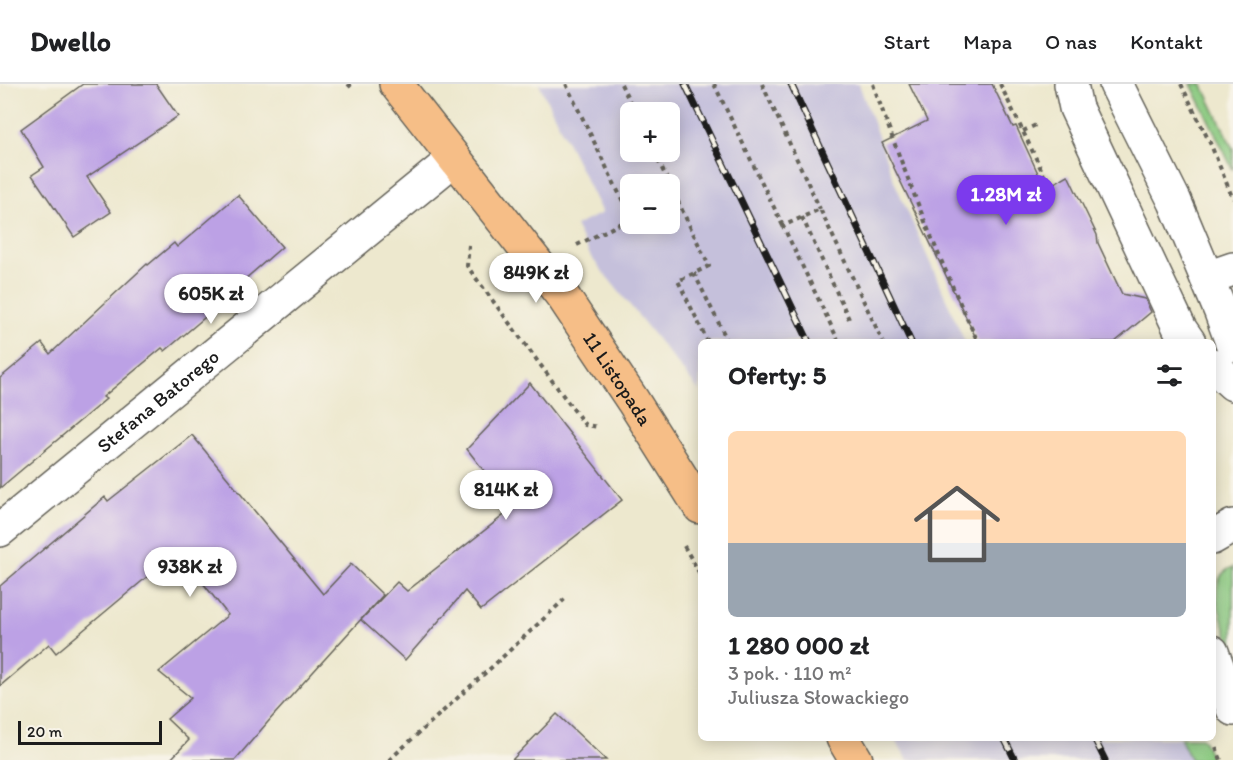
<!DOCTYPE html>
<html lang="pl">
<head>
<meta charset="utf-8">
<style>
  :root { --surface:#fff; --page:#f2f2f2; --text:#202124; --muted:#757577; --line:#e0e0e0; --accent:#7c3aed }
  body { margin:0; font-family:Itim,sans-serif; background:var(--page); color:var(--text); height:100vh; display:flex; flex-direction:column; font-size:22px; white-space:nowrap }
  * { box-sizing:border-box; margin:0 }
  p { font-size:20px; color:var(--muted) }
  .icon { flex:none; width:33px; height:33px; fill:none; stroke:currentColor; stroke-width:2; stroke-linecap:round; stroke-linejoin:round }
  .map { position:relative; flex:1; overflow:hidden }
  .details { position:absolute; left:698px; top:255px; width:518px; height:402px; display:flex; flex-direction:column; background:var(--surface); border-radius:9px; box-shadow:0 3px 15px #0003 }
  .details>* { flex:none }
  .controls { position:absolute; left:620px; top:18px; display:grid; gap:12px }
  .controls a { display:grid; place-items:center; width:60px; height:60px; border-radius:9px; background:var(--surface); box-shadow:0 3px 15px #0003; font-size:30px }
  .scale { position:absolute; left:18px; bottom:15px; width:144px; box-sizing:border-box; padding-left:6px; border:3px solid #1c1c1c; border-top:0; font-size:16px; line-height:21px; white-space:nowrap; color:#1c1c1c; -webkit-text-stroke:4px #f7f3e8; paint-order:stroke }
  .price { position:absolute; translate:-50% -51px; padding:0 14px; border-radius:21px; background:#fff; color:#222; font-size:20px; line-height:39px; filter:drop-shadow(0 2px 3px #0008) }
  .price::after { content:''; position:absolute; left:50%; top:36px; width:18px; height:14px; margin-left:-9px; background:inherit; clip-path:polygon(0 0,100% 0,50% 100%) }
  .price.on { background:var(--accent); color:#fff }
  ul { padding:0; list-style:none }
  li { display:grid; align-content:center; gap:12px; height:318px; padding:0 30px }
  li+li { border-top:2px solid var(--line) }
  li span { display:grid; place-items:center; height:186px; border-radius:9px; color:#555 }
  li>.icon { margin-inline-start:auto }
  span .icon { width:108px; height:108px; fill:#fffc; stroke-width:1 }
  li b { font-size:26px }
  h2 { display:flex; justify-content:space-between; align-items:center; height:72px; padding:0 30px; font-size:26px }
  header { display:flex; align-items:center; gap:36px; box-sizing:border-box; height:84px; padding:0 30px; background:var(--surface); border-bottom:2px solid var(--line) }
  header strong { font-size:28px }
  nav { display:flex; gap:33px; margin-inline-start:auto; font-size:21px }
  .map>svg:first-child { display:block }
  .industrial { fill:#c5c0db; fill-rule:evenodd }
  .green { fill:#8ac980; stroke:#53724e; stroke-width:1.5 }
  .building { fill:#bca1e5 }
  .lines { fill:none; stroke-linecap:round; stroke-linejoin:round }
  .minor-casing { stroke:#65635a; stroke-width:36 }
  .major-casing { stroke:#65635a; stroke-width:36 }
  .path { stroke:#65635a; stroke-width:4; stroke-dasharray:4.5 4.5; stroke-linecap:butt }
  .minor { stroke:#fff; stroke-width:33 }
  .major { stroke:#f6be87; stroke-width:33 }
  .rail-casing { stroke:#1c1c1c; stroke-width:7 }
  .rail { stroke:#f7f3e8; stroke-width:4.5; stroke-dasharray:14; stroke-linecap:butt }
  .labels { text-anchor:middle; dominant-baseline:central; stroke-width:6; stroke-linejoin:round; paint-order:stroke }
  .street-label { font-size:20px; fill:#1c1c1c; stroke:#f7f3e8 }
</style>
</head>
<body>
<header>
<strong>Dwello</strong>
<nav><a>Start</a><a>Mapa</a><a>O nas</a><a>Kontakt</a></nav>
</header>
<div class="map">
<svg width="1233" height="676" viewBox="0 0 1233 676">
  <rect width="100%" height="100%" fill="#f7f3e8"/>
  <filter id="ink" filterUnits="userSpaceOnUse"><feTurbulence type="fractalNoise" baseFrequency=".0167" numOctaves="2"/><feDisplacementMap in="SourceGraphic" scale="12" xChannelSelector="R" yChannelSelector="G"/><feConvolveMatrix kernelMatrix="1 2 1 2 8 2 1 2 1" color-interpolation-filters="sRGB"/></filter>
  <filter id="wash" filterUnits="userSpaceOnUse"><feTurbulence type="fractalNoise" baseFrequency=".008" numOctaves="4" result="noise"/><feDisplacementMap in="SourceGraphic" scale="24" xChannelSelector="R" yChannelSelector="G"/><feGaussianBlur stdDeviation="1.35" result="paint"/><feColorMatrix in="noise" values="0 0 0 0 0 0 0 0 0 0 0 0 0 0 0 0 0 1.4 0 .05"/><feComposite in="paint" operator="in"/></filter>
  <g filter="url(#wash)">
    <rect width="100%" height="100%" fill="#ede8ce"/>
    <path class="industrial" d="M539,0H859L895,99L965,258H700V308L591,173L575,142L602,129ZM630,28H669V68H630ZM630,100H669V140H630Z
      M894,654H1180L1191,676H908Z"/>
    <path class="green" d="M1191,0H1202L1233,65V86Z
      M1233,483V567C1226,545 1201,494 1233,483Z
      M1180,654H1201L1204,657L1212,676H1191Z"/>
    <g id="blocks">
      <path class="building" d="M83,0H156L178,32L87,93L111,128L74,153L32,91L44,83L21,45Z
        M909,0H992L1013,43L1016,42L1043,100L1051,96L1053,100L1068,91L1097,151L1098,159L1122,210L1145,215L1151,228L1115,258H978L882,59L927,37Z
        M238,111L282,163L221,216L223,218L165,267L162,264L103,313L106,315L0,404V294L42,259L50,270L147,180L148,181L174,159L177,163Z
        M530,299L622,416L481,526L465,507L405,576L361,536L397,498L407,507L513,424L467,365Z
        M192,351L323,510L351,480L383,511L274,631L235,676H170L189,656L167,635L191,614L159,588L228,531L178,467L56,569L49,560L0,602V502L105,413L108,417Z
        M557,630L606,676H512Z"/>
    </g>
  </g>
  <g filter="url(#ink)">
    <use href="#blocks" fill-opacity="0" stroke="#65635a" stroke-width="1.5"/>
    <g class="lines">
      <defs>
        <g id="minor">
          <path d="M1071,0L1076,24L1180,245L1189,258"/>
          <path d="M1116,0L1175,118L1221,228L1233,261"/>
          <path d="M1207,194L1233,185"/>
          <path d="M1212,281L1233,300"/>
          <path id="s1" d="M0,446L454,75"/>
          <path d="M1212,454L1233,442"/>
          <path d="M1212,568L1233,625"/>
        </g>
        <g id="major">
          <path id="s2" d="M396,0L564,214L633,317L700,423"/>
          <path d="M843,654L856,676"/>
        </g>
      </defs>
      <use href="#minor" class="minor-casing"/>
      <use href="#major" class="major-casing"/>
      <path class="path" d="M348,0L354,6
        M566,0L630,132
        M621,0L635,28
        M714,0L783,142
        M762,0L820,125
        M873,0C904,88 938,174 978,258
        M1000,0L1044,91
        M1181,0L1211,61L1233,115
        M1023,47L1038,40
        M654,68L709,182L678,197L708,258
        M802,133L849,235
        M469,161L467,182L585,341L599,343
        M577,161L630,135
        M694,189L728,258
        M839,258L783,142L820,125L883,258
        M684,462L700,490
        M1216,663L1221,676
        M389,676L494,581L567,513"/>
      <use href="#minor" class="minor"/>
      <use href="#major" class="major"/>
      <defs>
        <path id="rail" d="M685,0L809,258
          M791,0L911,258
          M1004,654L1015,676
          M1094,654L1105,676"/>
      </defs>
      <use href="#rail" class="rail-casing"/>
      <use href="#rail" class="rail"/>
    </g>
  </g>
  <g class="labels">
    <g class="street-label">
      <text stroke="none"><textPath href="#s2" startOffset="369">11 Listopada</textPath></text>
      <text stroke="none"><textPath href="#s1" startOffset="204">Stefana Batorego</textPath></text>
    </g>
  </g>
</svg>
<div class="controls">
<a>+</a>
<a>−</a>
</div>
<div class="scale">20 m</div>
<b class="price on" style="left:1006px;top:142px">1.28M zł</b>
<b class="price" style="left:536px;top:220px">849K zł</b>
<b class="price" style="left:211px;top:241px">605K zł</b>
<b class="price" style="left:506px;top:437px">814K zł</b>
<b class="price" style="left:190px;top:514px">938K zł</b>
<section class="details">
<h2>Oferty: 5<svg class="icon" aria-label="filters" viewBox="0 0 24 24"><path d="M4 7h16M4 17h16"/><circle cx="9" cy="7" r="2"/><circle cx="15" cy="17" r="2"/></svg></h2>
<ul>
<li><span style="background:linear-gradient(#ffd9b3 60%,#9aa5b1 0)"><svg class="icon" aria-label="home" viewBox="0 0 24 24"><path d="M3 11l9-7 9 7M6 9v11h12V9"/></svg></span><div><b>1 280 000 zł</b><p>3 pok. · 110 m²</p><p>Juliusza Słowackiego</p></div></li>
</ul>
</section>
</div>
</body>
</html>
